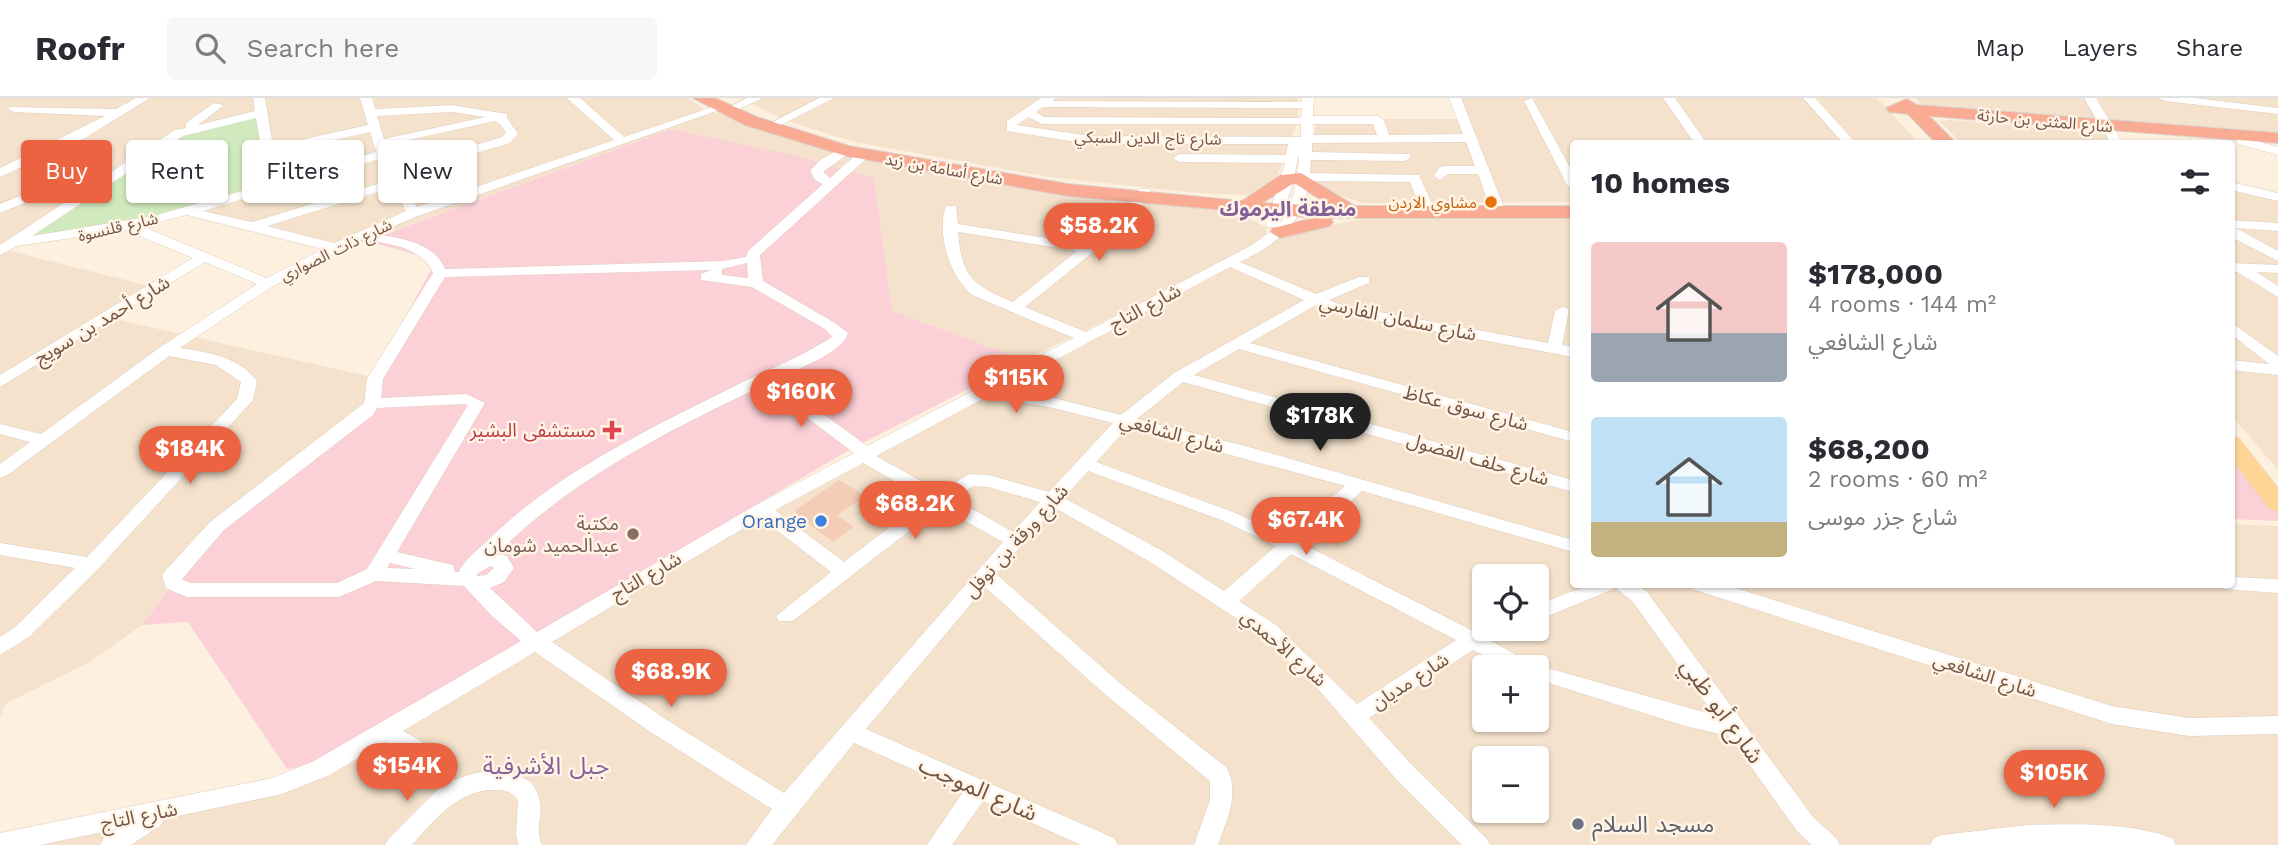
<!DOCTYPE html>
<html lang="en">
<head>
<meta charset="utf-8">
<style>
  :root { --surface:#fff; --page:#f7f7f7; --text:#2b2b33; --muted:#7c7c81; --line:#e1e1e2; --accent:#eb6340 }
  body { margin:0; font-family:"Work Sans","Noto Sans Arabic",sans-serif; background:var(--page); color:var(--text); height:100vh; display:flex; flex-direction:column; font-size:26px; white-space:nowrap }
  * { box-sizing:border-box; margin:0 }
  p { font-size:23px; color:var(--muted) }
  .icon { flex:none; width:38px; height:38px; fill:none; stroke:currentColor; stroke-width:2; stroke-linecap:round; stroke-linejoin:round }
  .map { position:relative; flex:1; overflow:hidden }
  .details { position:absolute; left:1570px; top:42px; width:665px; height:448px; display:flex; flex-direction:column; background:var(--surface); border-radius:7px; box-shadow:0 2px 5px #0004 }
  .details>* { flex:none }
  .hud { position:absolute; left:21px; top:42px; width:665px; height:63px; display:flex; gap:14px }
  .buttons { position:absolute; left:1472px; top:466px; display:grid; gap:14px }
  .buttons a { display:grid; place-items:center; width:77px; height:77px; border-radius:7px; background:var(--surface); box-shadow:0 2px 5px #0004; font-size:35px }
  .price { position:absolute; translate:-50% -60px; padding:0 16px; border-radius:24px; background:var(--accent); color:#fff; font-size:23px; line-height:46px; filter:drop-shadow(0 2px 4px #0008) }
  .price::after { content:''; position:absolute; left:50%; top:42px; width:21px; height:16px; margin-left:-10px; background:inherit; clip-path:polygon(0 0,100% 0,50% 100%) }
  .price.selected { background:#222; color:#fff }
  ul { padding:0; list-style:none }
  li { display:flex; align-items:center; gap:21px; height:175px; padding:0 21px }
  li span { display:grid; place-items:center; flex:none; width:196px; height:140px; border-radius:7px; color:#555 }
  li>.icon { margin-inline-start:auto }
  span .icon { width:84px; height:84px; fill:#fffc; stroke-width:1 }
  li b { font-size:30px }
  h2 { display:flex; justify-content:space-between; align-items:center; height:84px; padding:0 21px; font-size:30px }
  .pill { padding:0 24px; border-radius:7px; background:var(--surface); box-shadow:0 2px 5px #0004; font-size:24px; line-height:63px }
  .pill.selected { background:var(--accent); color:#fff }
  header { display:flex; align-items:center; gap:42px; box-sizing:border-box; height:98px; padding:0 35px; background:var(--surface); border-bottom:2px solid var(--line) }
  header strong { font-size:33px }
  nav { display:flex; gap:38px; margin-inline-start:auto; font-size:24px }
  .search { width:490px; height:63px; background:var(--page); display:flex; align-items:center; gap:18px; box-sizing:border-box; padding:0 24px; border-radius:7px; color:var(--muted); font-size:26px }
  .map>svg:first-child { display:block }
  .residential { fill:#f4e2cd; fill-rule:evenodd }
  .medical { fill:#fbd1d7 }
  .green { fill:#d0eabd }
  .building { fill:#f3cdb6 }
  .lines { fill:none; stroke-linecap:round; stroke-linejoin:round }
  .minor-casing { stroke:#e0ccbb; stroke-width:1 }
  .major-casing { stroke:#dbd3cf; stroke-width:1 }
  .highway-casing { stroke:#dbd3cf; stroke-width:2 }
  .minor { fill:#fff; fill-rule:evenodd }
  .major { fill:#fed595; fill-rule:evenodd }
  .highway { fill:#f9ac93; fill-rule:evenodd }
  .food-dot { fill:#e8710a; stroke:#fff4e5; stroke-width:2.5 }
  .health-dot { fill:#e0444e; stroke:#fff4e5; stroke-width:2.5 }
  .shop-dot { fill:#3f7fe0; stroke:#fff4e5; stroke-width:2.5 }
  .education-dot { fill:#8d6e63; stroke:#fff4e5; stroke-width:2.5 }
  .worship-dot { fill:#6b7280; stroke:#fff4e5; stroke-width:2.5 }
  .labels { text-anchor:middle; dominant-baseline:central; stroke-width:5; stroke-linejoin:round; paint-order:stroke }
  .far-street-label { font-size:16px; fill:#735546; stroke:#fff4e5 }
  .far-food-label { font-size:16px; fill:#c56008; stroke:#fff4e5; text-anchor:end }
  .street-label { font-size:19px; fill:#735546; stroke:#fff4e5 }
  .health-label { font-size:19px; fill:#be3a42; stroke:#fff4e5; text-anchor:end }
  .shop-label { font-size:19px; fill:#366cbe; stroke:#fff4e5; text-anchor:end }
  .education-label { font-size:19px; fill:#785e54; stroke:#fff4e5; text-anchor:end }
  .far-district-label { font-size:21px; font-weight:bold; fill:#846197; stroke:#fff4e5 }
  .near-street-label { font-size:23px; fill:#735546; stroke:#fff4e5 }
  .near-worship-label { font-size:23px; fill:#5b616d; stroke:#fff4e5; text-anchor:start }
  .near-neighbourhood-label { font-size:24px; fill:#846197; stroke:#fff4e5 }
</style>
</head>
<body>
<header>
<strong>Roofr</strong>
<div class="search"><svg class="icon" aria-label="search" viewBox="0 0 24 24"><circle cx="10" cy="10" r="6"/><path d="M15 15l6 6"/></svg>Search here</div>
<nav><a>Map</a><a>Layers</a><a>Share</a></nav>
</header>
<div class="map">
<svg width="2278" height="747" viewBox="0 0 2278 747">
  <rect width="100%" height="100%" fill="#fdf0df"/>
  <path class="residential" d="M0,0H688L704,11L814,48L1231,112L1266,129L1267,138L1212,170L1025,262L892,213L874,80L671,31L352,148L192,116L174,38L10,153L158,190L110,220L372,279L363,313L231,409L142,527L90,564L5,606L0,621Z
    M739,0H1298V23L1276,81L1251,97L1197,95L1049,79L855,44L787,23Z
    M1459,0H1877L1919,45L1573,46V104L1364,105L1329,94L1302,68L1319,21H1463Z
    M1915,0H2278V34L1923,8Z
    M1950,22L2111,36L2117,45H1962L1939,23Z
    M2231,88L2278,101V372L2231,317Z
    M1573,117V486H2231V426L2278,428V747H10L298,687L860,356L1278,138L1378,118ZM1484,478H1536V530H1484ZM1484,569H1536V621H1484ZM1484,660H1536V712H1484Z"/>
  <path class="medical" d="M671,31L796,58L874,80L892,213L1025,262L851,351L314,666L287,671L188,524L142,527L231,409L363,313L372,279L431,172L421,158L367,143Z
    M2231,352L2278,410V423L2231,421Z"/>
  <path class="green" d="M268,13L279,85L188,112L12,146L181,35Z"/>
  <path class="building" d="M839,382L866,398L837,417L854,429L833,444L796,416V412Z"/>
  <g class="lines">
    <defs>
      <path id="minor" d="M136,0H150L85,40L0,79V70L105,18L14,14L8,11L10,9L116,11Z
        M253,0H265L273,48L368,27L360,0H372L375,11L452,7L507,16V20L518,36L510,45L400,78L417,109L614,42L567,0H580L624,39L715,8L725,10L418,118L375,136C400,140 434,144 445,171L723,163L746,159L748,153L823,86L815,82L810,73L820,62L842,50L852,53L823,74L830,80L860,53H868V59L760,157L763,183L835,225L848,235C845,254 793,273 776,281L867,348L1074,240L974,198C950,181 936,136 946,108H956L958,126L1085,146L1123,116L1139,91H1149L1150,94L1133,122L1025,209L1086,234L1252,147L1277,129H1268L1266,126L1285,65L1179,64L1173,60L1179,56L1286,57L1288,46H1090L1007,33V23L1041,0H1055L1053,3L1302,4V0H1314L1313,18H1378L1384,22L1389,37L1463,36L1449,0H1461L1503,107L1501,110H1491L1489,107L1478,76H1448L1440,82L1434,78L1440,69L1444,68H1475L1466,44L1312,45V54L1409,56L1411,59L1405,63L1311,62L1310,75L1419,77L1433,108L1431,111H1421L1410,84L1309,83C1301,129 1279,144 1240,164L1316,196L1359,179H1369V185L1329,202L1342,207L1548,245L1555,213L1562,209L1567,210L1569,213L1562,247L1573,249V259L1338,215L1316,207L1250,245L1573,334V344L1239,251L1194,277L1573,382V394L1183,284L1137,321L1249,349L1573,442V454L1362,393L1303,446L1473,533L1484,529L1511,530L1508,535L1491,543L1533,566L1714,617L1633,504L1616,490L1536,523V508C1566,496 1618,471 1647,494L1813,719L1836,740L1840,747H1812L1797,733L1729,638L1685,628L1536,581V569H1506L1473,552L1369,620L1412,667L1486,740L1490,747H1462L1396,681L1318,591L1262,537L1147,462L1055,410L996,476L1121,586L1227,670C1240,697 1227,721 1218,747H1194L1210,702V683L1107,598L985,489L866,631L1114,740L1118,747H1081L983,703L952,747H927L963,694L854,645L772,747H746L772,711L652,635L535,554L403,633C427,646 445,656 455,682C481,671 506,669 531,684C551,713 532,722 542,747H518L516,736L518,703C513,694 506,692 495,692C458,691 435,722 412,747H385L389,740L437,692C427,666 408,658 385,644L330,677L282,696L164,721L161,727L131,747H100L104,740L117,731L40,747H0V735L272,680L314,663L521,543L492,518L464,488L376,483L339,499H187L166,490L162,478L165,473L210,424L364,305L367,281L433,175C422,148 387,146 362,141L273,188L180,250C209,254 239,259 257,283L253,302L98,471L29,539L0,557V539L15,529L75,470L0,457V445L87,459L237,301L241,284L216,267L169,258L6,378L0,380V366L30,344L0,336V326L41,336L159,250L257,186L205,164L0,289V277L193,160L125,132L17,148L0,157V147L175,32L186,30V25L214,5L224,7L198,27L255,13ZM1042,9L1300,10H1302L1301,20L1044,19L1036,14ZM452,14L485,19L384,41L377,18ZM1028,19L1042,26H1301V39L1090,38L1017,27ZM256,20L267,86L153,118L32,138L183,38ZM495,23L501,27L506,35L502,39L397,71L386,47ZM1313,26H1373L1377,37H1313ZM370,34L376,54L279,83L274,55ZM1298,58L1299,60C1297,82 1294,106 1280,125L1294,81ZM379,61L390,82L252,124L203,113ZM394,89L406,113L334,145L267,128ZM187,117L323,151L267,180L141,128ZM958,134L1077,153L1013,204C973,187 962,180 958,134ZM747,165L748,180L722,177V171ZM1230,169L1304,202L1174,275L1121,317L1054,300L1001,291ZM711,172L701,176V182L752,189L825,231L832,239C803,258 772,270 741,285C653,329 558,373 487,443C478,452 463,463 459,474H455L453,467L397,454L485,305L466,296L381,300L383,281L445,179ZM764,287L854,355L756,407L537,534L490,490L504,484L514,470L507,458L497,456C571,381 670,332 764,287ZM988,298L1053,310L1113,325L1049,394L989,377L970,376L939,393L876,358ZM464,306L468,307L367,471L337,485H190L182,481L224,432L373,317L377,310ZM1128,329L1345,388L1288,438L1233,414L1096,364ZM863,365L926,401L844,464L775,412ZM1088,373L1221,422L1276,448L1224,493L1161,452L1064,400ZM973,388L988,389L1040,404L1013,434L953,400ZM940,409L1003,444L784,695L667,622L552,544L761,420L831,474L776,518L779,523H793ZM1291,456L1456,542L1357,606L1276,527L1239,503ZM390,465L415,471L387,470ZM490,468L494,470L486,477L477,478L478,475Z
        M747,0H763L739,11L729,9Z
        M819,0H834L781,27L771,25Z
        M1532,0L1573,75V91L1567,87L1524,3Z
        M1663,0H1675L1707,46H1695Z
        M1803,0H1815L1857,46H1844Z
        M2084,0H2096L2123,46H2111Z
        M2159,0H2195L2278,10V16L2165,3Z
        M2242,39L2278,49V57L2238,46L2236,43Z
        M2231,84L2278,95V103L2231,92Z
        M24,96L30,100L29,103L0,115V106Z
        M2231,122L2278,125V133L2236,130L2278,153V163L2231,139Z
        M2231,165L2278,167V175L2257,174L2278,188V199L2237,174L2231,173Z
        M2231,224L2278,258V277L2231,272V262L2269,266L2231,236Z
        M2231,479L2278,481V495L2224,491L2222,486H2231Z
        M1690,486H1723L2112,608L2189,620L2278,618V636L2189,638L2112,626L1692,491Z
        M2027,727C2073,726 2128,724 2172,740L2176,747H1930L1934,740L1942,737Z"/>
      <path id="major" d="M2231,338L2239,340L2278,390V414L2270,411L2231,361Z"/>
      <path id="highway" d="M693,0H715L757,19L849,48L1068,86L1242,103L1281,77L1301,75L1355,108H1573V120H1330L1333,124L1330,128L1280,140L1270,134L1273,130L1314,120L1068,98L846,58L745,27ZM1294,85L1331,108L1262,105Z
        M1907,1L1917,7L2278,35V45L1929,18L1957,46H1937L1908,16L1889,14L1886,10Z"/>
    </defs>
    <use href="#minor" class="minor-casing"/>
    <use href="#major" class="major-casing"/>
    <use href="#highway" class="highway-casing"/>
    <use href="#minor" class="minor"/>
    <use href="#major" class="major"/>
    <use href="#highway" class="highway"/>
  </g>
  <circle class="food-dot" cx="1491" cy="104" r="7"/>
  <path class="health-dot" d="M608.5 321.5h7v7h7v7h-7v7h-7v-7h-7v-7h7z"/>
  <circle class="shop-dot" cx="821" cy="423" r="7"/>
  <circle class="education-dot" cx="633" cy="436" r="7"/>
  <circle class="worship-dot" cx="1578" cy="726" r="7"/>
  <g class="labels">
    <g class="far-street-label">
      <text transform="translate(2045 23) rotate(5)">شارع المثنى بن حارثة</text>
      <text transform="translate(1148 40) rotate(1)">شارع تاج الدين السبكي</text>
      <text transform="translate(944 71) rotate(10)">شارع أسامة بن زيد</text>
      <text transform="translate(118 129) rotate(-13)">شارع قلنسوة</text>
      <text transform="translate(336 152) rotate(-26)">شارع ذات الصواري</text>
    </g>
    <g class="far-food-label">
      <text x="1477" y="104">مشاوي الاردن</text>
    </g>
    <g class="street-label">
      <text transform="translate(1145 209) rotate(-28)">شارع التاج</text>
      <text transform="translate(1398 220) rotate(12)">شارع سلمان الفارسي</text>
      <text transform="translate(102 222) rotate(-31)">شارع أحمد بن سويج</text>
      <text transform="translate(1466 310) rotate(15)">شارع سوق عكاظ</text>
      <text transform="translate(1172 335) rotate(15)">شارع الشافعي</text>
      <text transform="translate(1478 361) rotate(16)">شارع حلف الفضول</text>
      <text transform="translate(1016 443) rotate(-48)">شارع ورقة بن نوفل</text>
      <text transform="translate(646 478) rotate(-30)">شارع التاج</text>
      <text transform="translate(1284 550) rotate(41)">شارع الأحمدي</text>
      <text transform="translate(1985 577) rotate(18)">شارع الشافعي</text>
      <text transform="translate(1410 583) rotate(-33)">شارع مديان</text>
      <text transform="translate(139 718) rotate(-11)">شارع التاج</text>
    </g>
    <g class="health-label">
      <text x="596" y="332">مستشفى البشير</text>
    </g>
    <g class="shop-label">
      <text x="807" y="423">Orange</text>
    </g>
    <g class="education-label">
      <text x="619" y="425">مكتبة<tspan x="619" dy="22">عبدالحميد شومان</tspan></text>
    </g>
    <g class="far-district-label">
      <text x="1288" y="110">منطقة اليرموك</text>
    </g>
    <g class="near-street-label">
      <text transform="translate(1722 613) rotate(54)">شارع أبو ظبي</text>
      <text transform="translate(978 691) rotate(24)">شارع الموجب</text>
    </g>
    <g class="near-worship-label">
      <text x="1592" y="726">مسجد السلام</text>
    </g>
    <g class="near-neighbourhood-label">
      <text x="546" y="668">جبل الأشرفية</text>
    </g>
  </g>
</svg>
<div class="buttons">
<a><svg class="icon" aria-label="locate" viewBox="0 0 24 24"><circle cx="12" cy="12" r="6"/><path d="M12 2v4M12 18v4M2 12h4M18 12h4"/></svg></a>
<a>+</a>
<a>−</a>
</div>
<b class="price" style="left:1099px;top:165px">$58.2K</b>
<b class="price" style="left:1016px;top:317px">$115K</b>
<b class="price" style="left:801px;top:331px">$160K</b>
<b class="price selected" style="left:1320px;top:355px">$178K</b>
<b class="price" style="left:190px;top:388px">$184K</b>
<b class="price" style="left:915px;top:443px">$68.2K</b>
<b class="price" style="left:1306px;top:459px">$67.4K</b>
<b class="price" style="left:671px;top:611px">$68.9K</b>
<b class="price" style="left:407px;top:705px">$154K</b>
<b class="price" style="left:2054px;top:712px">$105K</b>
<div class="hud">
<a class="pill selected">Buy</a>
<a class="pill">Rent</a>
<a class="pill">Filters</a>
<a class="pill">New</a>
</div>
<section class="details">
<h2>10 homes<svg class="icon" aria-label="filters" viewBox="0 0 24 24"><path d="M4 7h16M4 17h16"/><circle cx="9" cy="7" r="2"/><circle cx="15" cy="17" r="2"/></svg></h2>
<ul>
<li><span style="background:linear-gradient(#f6c9c9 65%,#9aa5b1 0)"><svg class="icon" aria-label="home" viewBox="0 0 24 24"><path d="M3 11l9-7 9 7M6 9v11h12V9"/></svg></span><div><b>$178,000</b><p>4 rooms · 144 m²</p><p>شارع الشافعي</p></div></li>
<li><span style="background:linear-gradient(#bfe0f5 75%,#c2b280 0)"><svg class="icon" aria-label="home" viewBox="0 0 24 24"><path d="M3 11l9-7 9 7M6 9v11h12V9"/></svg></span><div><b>$68,200</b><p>2 rooms · 60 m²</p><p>شارع جزر موسى</p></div></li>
</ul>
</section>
</div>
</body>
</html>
